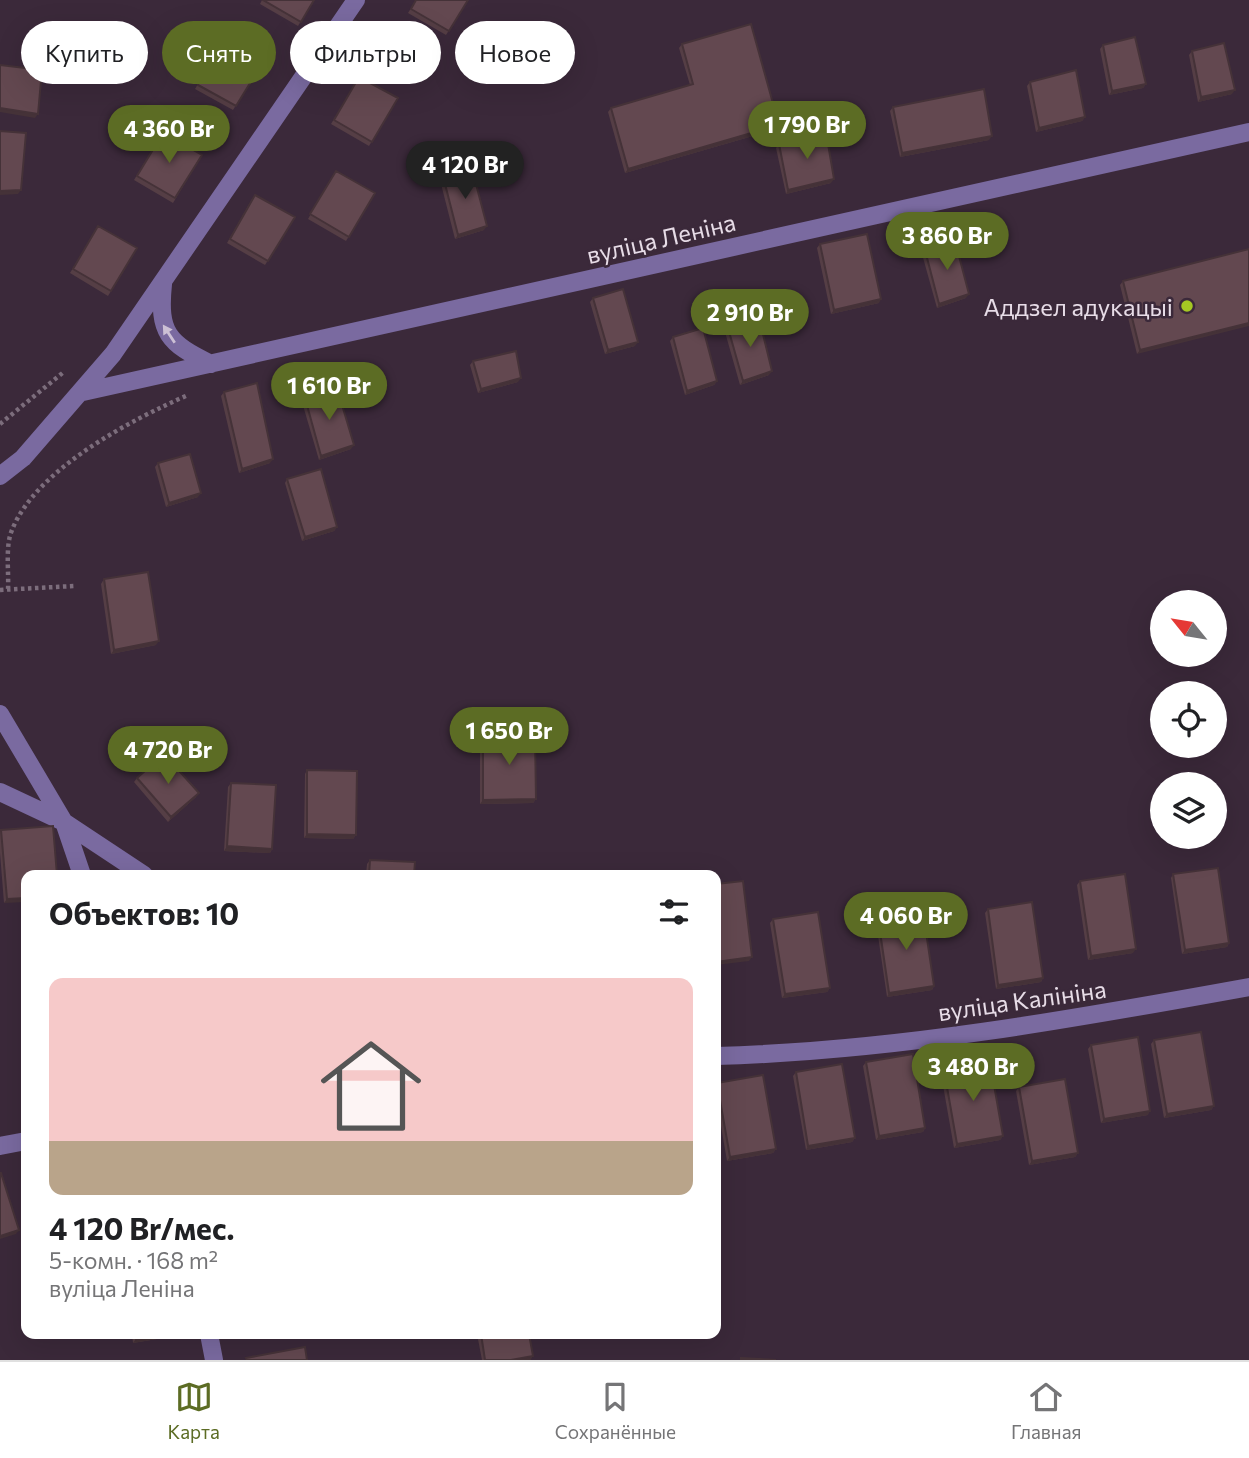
<!DOCTYPE html>
<html lang="ru">
<head>
<meta charset="utf-8">
<style>
  :root { --surface:#fff; --page:#f2f2f2; --text:#202124; --muted:#757577; --line:#e0e0e0; --accent:#5c6c24 }
  body { margin:0; font-family:Commissioner,sans-serif; background:var(--page); color:var(--text); height:100vh; display:flex; flex-direction:column; font-size:26px; white-space:nowrap }
  * { box-sizing:border-box; margin:0 }
  p { font-size:23px; color:var(--muted) }
  .icon { flex:none; width:38px; height:38px; fill:none; stroke:currentColor; stroke-width:2; stroke-linecap:round; stroke-linejoin:round }
  .map { position:relative; flex:1; overflow:hidden }
  .drawer { position:absolute; left:21px; top:870px; width:700px; height:469px; display:flex; flex-direction:column; background:var(--surface); border-radius:14px; box-shadow:0 7px 28px #0002 }
  .drawer>* { flex:none }
  .hud { position:absolute; left:21px; top:21px; width:700px; height:63px; display:flex; gap:14px }
  .needle { width:46px; rotate:300deg }
  .buttons { position:absolute; left:1150px; top:590px; display:grid; gap:14px }
  .buttons a { display:grid; place-items:center; width:77px; height:77px; border-radius:50%; background:var(--surface); box-shadow:0 7px 28px #0002; font-size:35px }
  .price { position:absolute; translate:-50% -60px; padding:0 16px; border-radius:24px; background:var(--accent); color:#fff; font-size:23px; line-height:46px; filter:drop-shadow(0 2px 4px #0008) }
  .price::after { content:''; position:absolute; left:50%; top:42px; width:21px; height:16px; margin-left:-10px; background:inherit; clip-path:polygon(0 0,100% 0,50% 100%) }
  .price.on { background:#222; color:#fff }
  ul { padding:0; list-style:none }
  li { display:grid; align-content:center; gap:14px; height:371px; padding:0 28px }
  li span { display:grid; place-items:center; height:217px; border-radius:14px; color:#555 }
  li>.icon { margin-inline-start:auto }
  span .icon { width:126px; height:126px; fill:#fffc; stroke-width:1 }
  li b { font-size:30px }
  h2 { display:flex; justify-content:space-between; align-items:center; height:84px; padding:0 28px; font-size:30px }
  .tag { padding:0 24px; border-radius:32px; background:var(--surface); box-shadow:0 7px 28px #0002; font-size:24px; line-height:63px }
  .tag.on { background:var(--accent); color:#fff }
  .menu { display:flex; justify-content:space-around; align-items:center; height:98px; border-top:2px solid var(--line); background:var(--surface); font-size:19px; color:var(--muted) }
  .menu a { display:grid; justify-items:center; gap:4px }
  .menu .on { color:var(--accent) }
  .map>svg:first-child { display:block }
  .lines { fill:none; stroke-linecap:round; stroke-linejoin:round }
  .path { stroke:#7c6d7c; stroke-width:4.5; stroke-dasharray:3.5 3.5; stroke-linecap:butt }
  .minor { stroke:#7a6aa0; stroke-width:18 }
  .wall { fill:#553e45 }
  .shaded-wall { fill:#453238 }
  .building { fill:#634850; stroke:#453238; stroke-width:2 }
  .oneway { fill:#ccc0d5 }
  .poi-dot { fill:#a5c823; stroke:#3b293a; stroke-width:2.5 }
  .labels { text-anchor:middle; dominant-baseline:central; stroke-width:5; stroke-linejoin:round; paint-order:stroke }
  .street-label { font-size:24px; fill:#e7dce7; stroke:#3b293a }
  .poi-label { font-size:24px; fill:#e7dce7; stroke:#3b293a; text-anchor:end }
</style>
</head>
<body>
<div class="map">
<svg width="1249" height="1360" viewBox="0 0 1249 1360">
  <rect width="100%" height="100%" fill="#3b293a"/>
  <g class="lines">
    <path class="path" d="M0,424L65,371
      M8,589C9,572 5,546 12,530C36,469 131,420 188,395
      M0,590L74,586"/>
    <path class="minor" d="M163,284C158,333 168,343 211,364
      M83,392L1249,132
      M0,476L23,458L113,354L356,0
      M0,714L64,822L82,875
      M0,792L64,822L144,875
      M716,1056C895,1051 1073,1019 1249,987
      M0,1146L26,1141
      M209,1334L214,1360"/>
  </g>
  <path class="wall" d="M262,0H314L298,26L260,4Z
    M416,0H468L446,35L408,13Z
    M682,44L777,129L625,173L608,112L611,108L690,85L679,48Z
    M221,45L263,62L233,110L195,89Z
    M1103,45L1146,84L1143,88L1109,95L1100,49Z
    M1192,51L1232,94L1198,102L1189,55Z
    M357,81L398,98L369,146L331,124Z
    M1030,82L1085,117L1082,121L1036,132L1027,86Z
    M893,107L989,140L900,157L890,111Z
    M160,137L202,155L173,203L134,180Z
    M779,144L831,183L786,194L776,148Z
    M333,175L375,193L346,241L308,219Z
    M443,176L484,230L455,239L440,180Z
    M252,199L295,217L265,265L227,243Z
    M96,230L137,248L108,296L70,273Z
    M820,244L879,303L831,314L817,248Z
    M1249,249L1137,354L1120,285L1123,281Z
    M925,250L966,298L937,308L922,254Z
    M593,298L635,346L605,354L590,302Z
    M728,328L769,375L740,385L725,332Z
    M673,337L717,381L714,385L685,395L670,341Z
    M473,361L518,382L478,393L470,365Z
    M224,392L270,463L239,473L221,396Z
    M305,398L351,449L319,460L302,402Z
    M158,463L198,497L166,507L155,467Z
    M287,479L337,527L334,531L302,541L285,483Z
    M104,579L156,645L111,654L101,584Z
    M483,735L536,799L533,803L480,804V739Z
    M307,770L356,835L353,839L304,838L305,774Z
    M137,778L196,797L168,822L134,782Z
    M231,783L272,849L270,853L224,851L228,787Z
    M1,830L57,875L4,903L0,853V832Z
    M370,860L414,875H366L367,864Z
    M1173,874L1229,943L1227,947L1182,954L1171,878Z
    M1080,881L1133,953L1088,960L1077,885Z
    M988,909L1043,978L1041,982L996,989L985,913Z
    M878,918L934,986L932,990L887,997L876,922Z
    M773,919L830,988L827,992L782,998L770,923Z
    M1154,1040L1214,1106L1211,1110L1164,1118L1151,1044Z
    M1091,1045L1148,1115L1101,1123L1088,1049Z
    M866,1062L925,1128L923,1132L876,1140L863,1066Z
    M944,1070L1003,1136L1000,1140L954,1148L941,1074Z
    M796,1072L855,1138L852,1142L806,1150L793,1076Z
    M717,1083L776,1149L773,1153L727,1161L716,1097V1085Z
    M1019,1087L1078,1153L1075,1157L1029,1165L1016,1091Z
    M132,1334H187L133,1343Z
    M477,1334H529L533,1356L530,1360H482Z"/>
  <path class="shaded-wall" d="M1146,84L1143,88L1109,95L1112,91Z
    M1235,90L1232,94L1198,102L1201,97Z
    M0,108L38,114L35,118L0,112Z
    M1085,117L1082,121L1036,132L1039,128Z
    M779,125L777,129L625,173L628,169Z
    M992,136L989,140L900,157L902,153Z
    M834,179L831,183L786,194L788,190Z
    M21,190L18,194L0,195V191Z
    M487,226L484,230L455,239L458,235Z
    M969,294L966,298L937,308L939,304Z
    M881,299L879,303L831,314L834,310Z
    M1249,323V326L1137,354L1140,350Z
    M638,342L635,346L605,354L608,350Z
    M772,371L769,375L740,385L743,381Z
    M521,378L518,382L478,393L481,389Z
    M717,381L714,385L685,395L687,391Z
    M354,445L351,449L319,460L321,456Z
    M273,459L270,463L239,473L242,469Z
    M201,493L198,497L166,507L169,503Z
    M337,527L334,531L302,541L305,537Z
    M159,641L156,645L111,654L114,650Z
    M199,793L196,797L168,822L171,817Z
    M536,799L533,803L480,804L483,800Z
    M307,834L356,835L353,839L304,838Z
    M227,846L272,849L270,853L224,851Z
    M26,898V902L4,903L7,899Z
    M1229,943L1227,947L1182,954L1185,950Z
    M1136,949L1133,953L1088,960L1091,956Z
    M752,957L749,961L716,965V962Z
    M1043,978L1041,982L996,989L998,985Z
    M934,986L932,990L887,997L889,993Z
    M830,988L827,992L782,998L785,994Z
    M1214,1106L1211,1110L1164,1118L1167,1114Z
    M1150,1111L1148,1115L1101,1123L1104,1119Z
    M925,1128L923,1132L876,1140L879,1136Z
    M1003,1136L1000,1140L954,1148L957,1144Z
    M855,1138L852,1142L806,1150L808,1146Z
    M776,1149L773,1153L727,1161L730,1157Z
    M1078,1153L1075,1157L1029,1165L1032,1161Z
    M19,1230L16,1234L0,1239V1236Z
    M168,1334H187L133,1343L136,1339Z
    M533,1356L530,1360H511Z"/>
  <path class="building" d="M263,0H314L301,22Z
    M416,0H468L449,31L411,9Z
    M751,24L779,125L628,169L611,108L693,84L682,44Z
    M1135,37L1146,84L1112,91L1103,45Z
    M223,41L263,62L236,106L198,85Z
    M1224,43L1235,90L1201,97L1192,51Z
    M0,65L42,70L38,114L0,108Z
    M1076,70L1085,117L1039,128L1030,82Z
    M359,77L398,98L372,142L334,120Z
    M984,89L992,136L902,153L893,107Z
    M0,131L26,133L21,190L0,191Z
    M826,132L834,179L788,190L779,144Z
    M163,133L202,155L175,198L137,176Z
    M471,165L487,226L458,235L443,176Z
    M336,171L375,193L349,237L310,214Z
    M255,195L295,217L268,261L230,239Z
    M98,226L137,248L111,291L73,269Z
    M867,234L881,299L834,310L820,244Z
    M955,241L969,294L939,304L925,250Z
    M1249,249V323L1140,350L1123,281Z
    M623,289L638,342L608,350L593,298Z
    M759,318L772,371L743,381L728,328Z
    M703,328L717,381L687,391L673,337Z
    M516,351L521,378L481,389L473,361Z
    M257,383L273,459L242,469L224,392Z
    M337,388L354,445L321,456L305,398Z
    M190,454L201,493L169,503L158,463Z
    M321,469L337,527L305,537L287,479Z
    M148,572L159,641L114,650L104,579Z
    M535,734L536,799L483,800V735Z
    M164,754L199,793L171,817L137,778Z
    M307,770L357,771L356,835L307,834Z
    M231,783L276,785L272,849L227,846Z
    M53,826L57,875H26V898L7,899L1,830Z
    M370,860L415,862L414,875H369Z
    M1218,868L1229,943L1185,950L1173,874Z
    M1125,874L1136,949L1091,956L1080,881Z
    M743,881L752,957L716,962V884Z
    M1032,902L1043,978L998,985L988,909Z
    M923,911L934,986L889,993L878,918Z
    M818,912L830,988L785,994L773,919Z
    M1201,1032L1214,1106L1167,1114L1154,1040Z
    M1138,1037L1150,1111L1104,1119L1091,1045Z
    M913,1054L925,1128L879,1136L866,1062Z
    M990,1062L1003,1136L957,1144L944,1070Z
    M842,1064L855,1138L808,1146L796,1072Z
    M763,1075L776,1149L730,1157L717,1083Z
    M1065,1079L1078,1153L1032,1161L1019,1087Z
    M0,1173H1L19,1230L0,1236Z
    M135,1334H168L136,1339Z
    M481,1334H529L533,1356L511,1360H485Z
    M305,1347L307,1360H247L246,1358Z
    M741,1358L776,1360H741Z"/>
  <defs><path id="oneway-solid" d="M-6-.8H1V-3.2L6.5 0L1 3.2V.8H-6Z" transform="scale(1.75)"/></defs>
  <use class="oneway" href="#oneway-solid" transform="translate(169 334) rotate(-123)"/>
  <circle class="poi-dot" cx="1187" cy="306" r="7"/>
  <g class="labels">
    <g class="street-label">
      <text transform="translate(661 238) rotate(-13)">вуліца Леніна</text>
      <text transform="translate(1022 1000) rotate(-8)">вуліца Калініна</text>
    </g>
    <g class="poi-label">
      <text x="1173" y="306">Аддзел адукацыі</text>
    </g>
  </g>
</svg>
<div class="buttons">
<a><svg class="needle" viewBox="-14 -14 28 28"><path d="M0-13l5 13h-10z" fill="#e53935"/><path d="M0 13l5-13h-10z" fill="#757577"/></svg></a>
<a><svg class="icon" aria-label="locate" viewBox="0 0 24 24"><circle cx="12" cy="12" r="6"/><path d="M12 2v4M12 18v4M2 12h4M18 12h4"/></svg></a>
<a><svg class="icon" aria-label="layers" viewBox="0 0 24 24"><path d="M12 4l9 5-9 5-9-5zM3 14l9 5 9-5"/></svg></a>
</div>
<b class="price" style="left:807px;top:161px">1 790 Br</b>
<b class="price" style="left:169px;top:165px">4 360 Br</b>
<b class="price on" style="left:465px;top:201px">4 120 Br</b>
<b class="price" style="left:947px;top:272px">3 860 Br</b>
<b class="price" style="left:750px;top:349px">2 910 Br</b>
<b class="price" style="left:329px;top:422px">1 610 Br</b>
<b class="price" style="left:509px;top:767px">1 650 Br</b>
<b class="price" style="left:168px;top:786px">4 720 Br</b>
<b class="price" style="left:906px;top:952px">4 060 Br</b>
<b class="price" style="left:973px;top:1103px">3 480 Br</b>
<div class="hud">
<a class="tag">Купить</a>
<a class="tag on">Снять</a>
<a class="tag">Фильтры</a>
<a class="tag">Новое</a>
</div>
<section class="drawer">
<h2>Объектов: 10<svg class="icon" aria-label="filters" viewBox="0 0 24 24"><path d="M4 7h16M4 17h16"/><circle cx="9" cy="7" r="2"/><circle cx="15" cy="17" r="2"/></svg></h2>
<ul>
<li><span style="background:linear-gradient(#f6c9c9 75%,#b9a48a 0)"><svg class="icon" aria-label="home" viewBox="0 0 24 24"><path d="M3 11l9-7 9 7M6 9v11h12V9"/></svg></span><div><b>4 120 Br/мес.</b><p>5-комн. · 168 m²</p><p>вуліца Леніна</p></div></li>
</ul>
</section>
</div>
<nav class="menu">
<a class="on"><svg class="icon" aria-label="map" viewBox="0 0 24 24"><path d="M3 6l6-2 6 2 6-2v14l-6 2-6-2-6 2zM9 4v14M15 6v14"/></svg>Карта</a>
<a><svg class="icon" aria-label="saved" viewBox="0 0 24 24"><path d="M7 4h10v16l-5-4-5 4z"/></svg>Сохранённые</a>
<a><svg class="icon" aria-label="home" viewBox="0 0 24 24"><path d="M3 11l9-7 9 7M6 9v11h12V9"/></svg>Главная</a>
</nav>
</body>
</html>
